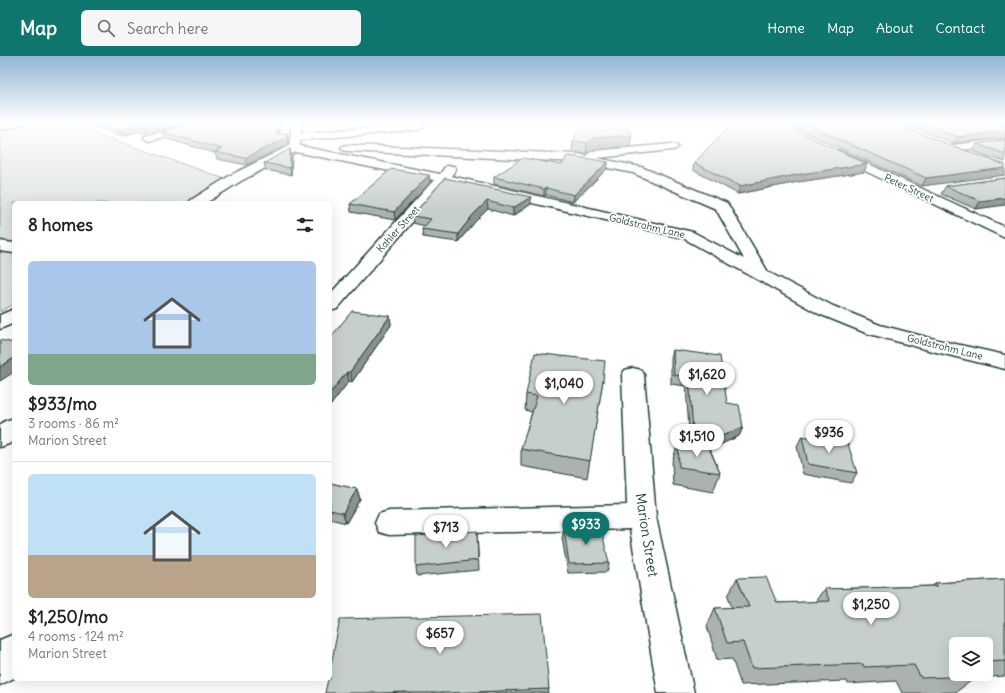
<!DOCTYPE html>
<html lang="en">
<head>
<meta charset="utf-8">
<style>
  :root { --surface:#fff; --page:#f6f6f6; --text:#222; --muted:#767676; --line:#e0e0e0; --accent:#0f766e }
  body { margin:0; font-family:Delius,sans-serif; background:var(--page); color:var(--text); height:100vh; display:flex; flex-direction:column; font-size:15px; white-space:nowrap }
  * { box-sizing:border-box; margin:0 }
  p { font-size:13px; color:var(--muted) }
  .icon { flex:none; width:22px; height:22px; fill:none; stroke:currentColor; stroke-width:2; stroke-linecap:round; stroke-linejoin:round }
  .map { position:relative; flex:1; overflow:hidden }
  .details { position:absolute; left:12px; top:145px; width:320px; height:480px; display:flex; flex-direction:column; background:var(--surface); border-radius:6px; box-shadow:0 4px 16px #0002 }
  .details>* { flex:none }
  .fabs { position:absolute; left:949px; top:581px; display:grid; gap:8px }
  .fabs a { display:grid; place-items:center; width:44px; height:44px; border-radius:6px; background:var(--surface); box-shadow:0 4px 16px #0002; font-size:20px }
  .price { position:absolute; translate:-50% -34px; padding:0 9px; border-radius:14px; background:#fff; color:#222; font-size:13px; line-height:26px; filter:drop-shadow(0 1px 2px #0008) }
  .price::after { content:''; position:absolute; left:50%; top:24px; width:12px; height:9px; margin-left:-6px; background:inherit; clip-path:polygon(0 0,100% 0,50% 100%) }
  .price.active { background:var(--accent); color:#fff }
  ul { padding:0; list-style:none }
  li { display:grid; align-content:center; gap:8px; height:212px; padding:0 16px }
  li+li { border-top:1px solid var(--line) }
  li span { display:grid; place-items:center; height:124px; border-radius:6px; color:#555 }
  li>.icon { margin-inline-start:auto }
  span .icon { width:72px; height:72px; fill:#fffc; stroke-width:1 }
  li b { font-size:17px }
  h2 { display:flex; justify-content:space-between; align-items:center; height:48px; padding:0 16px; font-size:17px }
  header { display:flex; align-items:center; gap:24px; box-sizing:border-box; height:56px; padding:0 20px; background:var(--accent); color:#fff }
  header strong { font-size:19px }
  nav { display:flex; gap:22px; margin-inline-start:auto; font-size:14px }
  .search { width:280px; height:36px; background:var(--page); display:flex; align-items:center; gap:10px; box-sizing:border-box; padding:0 14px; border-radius:6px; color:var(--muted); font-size:15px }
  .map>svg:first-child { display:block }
  .green { fill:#dee3e2; stroke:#7e908b }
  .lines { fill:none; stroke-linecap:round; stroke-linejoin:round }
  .minor-casing { stroke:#1f3d34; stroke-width:3 }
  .minor { fill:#fff; fill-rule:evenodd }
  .wall { fill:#abb2af; stroke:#1f3d34; fill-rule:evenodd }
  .shaded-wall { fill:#8b918f; stroke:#1f3d34 }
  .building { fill:#c7cfcc; stroke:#1f3d34 }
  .labels { text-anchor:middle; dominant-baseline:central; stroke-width:3.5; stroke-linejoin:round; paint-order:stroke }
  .far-street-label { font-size:10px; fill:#1f3d34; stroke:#fff }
  .near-street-label { font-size:14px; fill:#1f3d34; stroke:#fff }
</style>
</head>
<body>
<header>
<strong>Map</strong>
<div class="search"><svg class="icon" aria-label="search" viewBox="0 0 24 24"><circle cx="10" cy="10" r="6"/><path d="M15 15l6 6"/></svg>Search here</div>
<nav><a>Home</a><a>Map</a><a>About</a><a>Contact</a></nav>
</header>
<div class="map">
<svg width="1005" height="637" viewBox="0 0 1005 637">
  <rect width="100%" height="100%" fill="#fff"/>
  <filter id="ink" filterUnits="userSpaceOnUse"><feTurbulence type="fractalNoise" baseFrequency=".025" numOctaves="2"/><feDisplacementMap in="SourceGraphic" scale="8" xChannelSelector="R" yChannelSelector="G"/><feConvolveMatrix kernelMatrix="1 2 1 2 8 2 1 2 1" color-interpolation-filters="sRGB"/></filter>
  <g filter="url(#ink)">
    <path class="green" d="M0,66H64L228,124L188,147H14V248L0,256Z"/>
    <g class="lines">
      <defs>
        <path id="minor" d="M7,66H25L24,68L0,74V68Z
          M195,66H212L211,68L149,85L144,82L145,80Z
          M292,66H302L301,77L412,68L411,66H421L423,71L418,74L300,84V90L440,118L446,110H454L456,113L451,120L693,176L744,203L716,153L633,117L578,106L347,95L343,94L341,92L343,90L347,89L578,98L588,100L587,99L589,97L593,95L672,88L676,89L678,91L676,93L672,94L597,102L641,111L727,147L768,216L833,250L880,269L942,285L1005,299V313L932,295L866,277L819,258L683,182L446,127L337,253L330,255V238L434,124L296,96L241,125L206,147H189L191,144L231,119L289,90Z
          M1005,83V89L952,95L948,94L946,92L948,90L952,89Z
          M838,94L1005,171V182L834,100L832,98L834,96Z
          M0,185L14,187V197L0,195Z
          M14,253V267L0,273V259Z
          M633,312L641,314L644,319L656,461L694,637H658L630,473L389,479L379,476L375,467L379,458L389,455L627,449L622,319L625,314Z
          M14,362V384L9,388L0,391V369L5,365Z
          M14,578V622L0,629V584Z"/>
      </defs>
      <use href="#minor" class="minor-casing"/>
      <use href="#minor" class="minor"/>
    </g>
    <path class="wall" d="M81,66H189L148,78L140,75L122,80Z
      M783,66H888L1005,109L922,130Z
      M896,66H1005V82L954,87Z
      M162,76L279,78L287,77L288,84V89L247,109L217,103L215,97L164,82Z
      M1005,84V106L973,95L977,88Z
      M573,85L630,90L593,94L586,98L572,96Z
      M292,100L291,119L266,114L264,107Z
      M608,106L607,113L573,146L546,139L544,140L494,128V121L562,109Z
      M694,107L867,108L864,116L798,126L738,138L693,114Z
      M429,119L430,127L395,164L351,156L350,148Z
      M445,122L531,148L513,160L488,153L474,167L458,186L423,181L422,173L425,170L413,167L412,160Z
      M1005,122L976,153L941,138L946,130Z
      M390,260L391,269L352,326L349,325L330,350V282Z
      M673,294L727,347L743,371L739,380L710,393L720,417L713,436L673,429L672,406L678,387L690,389L686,330L671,328V303Z
      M603,324L587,422L521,410V393L532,356L525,354L526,338Z
      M802,380L857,417L851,427L803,418L797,390Z
      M330,427L357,433L360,443L346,467L330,463Z
      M564,473L609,507L607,516L568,517L562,482Z
      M477,475L479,514L417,520L416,511Z
      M737,522L777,547L815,546L824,533L933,530L935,527L1005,523V620L975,622L956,636L923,637H902L896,625L848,628L847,625L741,629L732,603L717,604L707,570L715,552H732L728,540ZM986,588V618H956Z
      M549,633L548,637H325Z"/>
    <path class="shaded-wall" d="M163,66H189L148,78L145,71Z
      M279,66H281L278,85L276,78Z
      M138,69L140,75L122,80L119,74Z
      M1005,75V82L954,87L958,81Z
      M287,77L288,84V89L247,109L245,102Z
      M632,79L630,90L593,94L586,98L587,87L594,82Z
      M290,93L292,100L291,119L290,112Z
      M608,106L607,113L573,146L574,139Z
      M867,108L864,116L798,126L738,138L740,130L801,118Z
      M1005,112V119L922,130L926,122Z
      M429,119L430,127L395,164L394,156Z
      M546,132V139L544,140V133Z
      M531,141V148L513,160V152Z
      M1005,142V149L976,153L980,145Z
      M487,145L488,153L474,167L458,186V178L473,159Z
      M390,260L391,269L352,326L350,316Z
      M14,302V316L0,325V311Z
      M347,316L349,325L330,350V337Z
      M743,371L739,380L691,402L694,392Z
      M357,433L360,443L346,467L343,457Z"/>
    <path class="building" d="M97,66H163L145,71L138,69L119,74Z
      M198,66H279L276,78L287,77L286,82L245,102L214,96L222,93L162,76Z
      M584,66H625L632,79L594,82L587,87L573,85Z
      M733,66H778L867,108L801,118L740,130L694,107Z
      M800,66H888L1005,109V112L926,122Z
      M917,66H1005V75L958,81Z
      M1005,84V98L977,88Z
      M290,93V112L264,107Z
      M567,100L578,101L608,106L574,139L546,132L544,133L494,121L523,102L562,109Z
      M391,113L429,119L394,156L350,148Z
      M445,122L531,141L513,152L487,145L473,159L458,178L422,173L431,163L412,160Z
      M1005,122V142L980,145L946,130Z
      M352,255L390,260L350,316H347L330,337V282Z
      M0,284L14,287V302L0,311Z
      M673,294L720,300L727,347L739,349L743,371L699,390L694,389L689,321L674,319Z
      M535,297L605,305L603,324L590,405L521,393L537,340L526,338Z
      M802,380L848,388L857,417L808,408Z
      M678,387L709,392L720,417L679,411Z
      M330,427L357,433L343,457L330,454Z
      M601,472L609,507L569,508L564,473Z
      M477,475L478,504L416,511V480Z
      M766,521L777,547L830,545L824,533L937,530L935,527L1005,523V605L986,606V588H956V618H976L977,620L921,622L914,609L864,611L863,608L752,612L743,586L727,587L715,552L749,551L737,522Z
      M542,558L549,633L450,637H407V636L381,637H325L328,623H330V614L340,563Z"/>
  </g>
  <linearGradient id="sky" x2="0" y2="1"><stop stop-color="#91b6d4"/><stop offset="0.43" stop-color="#fff"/><stop offset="1" stop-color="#fff" stop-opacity="0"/></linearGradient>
  <rect width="1005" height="155" fill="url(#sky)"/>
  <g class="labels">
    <g class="far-street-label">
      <text transform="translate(909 132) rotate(25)">Peter Street</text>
      <text transform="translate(647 170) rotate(13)">Goldstrohm Lane</text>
      <text transform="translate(398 173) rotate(-48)">Kahler Street</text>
      <text transform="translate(945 291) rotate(14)">Goldstrohm Lane</text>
    </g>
    <g class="near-street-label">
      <text transform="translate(647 479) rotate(81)">Marion Street</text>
    </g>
  </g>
</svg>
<div class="fabs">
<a><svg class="icon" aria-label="layers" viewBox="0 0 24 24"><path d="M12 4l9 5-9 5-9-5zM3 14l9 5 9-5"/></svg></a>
</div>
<b class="price" style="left:707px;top:340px">$1,620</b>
<b class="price" style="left:564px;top:349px">$1,040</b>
<b class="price" style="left:829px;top:398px">$936</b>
<b class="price" style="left:697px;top:402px">$1,510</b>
<b class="price active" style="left:586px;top:490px">$933</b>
<b class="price" style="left:446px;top:493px">$713</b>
<b class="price" style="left:871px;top:570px">$1,250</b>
<b class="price" style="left:440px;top:599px">$657</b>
<section class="details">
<h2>8 homes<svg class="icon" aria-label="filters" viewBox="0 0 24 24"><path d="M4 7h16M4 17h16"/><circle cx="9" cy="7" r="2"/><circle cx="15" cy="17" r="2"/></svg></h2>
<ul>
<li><span style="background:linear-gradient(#a9c7e8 75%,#7fa58c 0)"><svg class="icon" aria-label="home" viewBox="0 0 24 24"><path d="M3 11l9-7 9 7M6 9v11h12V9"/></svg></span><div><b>$933/mo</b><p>3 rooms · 86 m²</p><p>Marion Street</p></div></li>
<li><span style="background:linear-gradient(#bfe0f5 65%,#b9a48a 0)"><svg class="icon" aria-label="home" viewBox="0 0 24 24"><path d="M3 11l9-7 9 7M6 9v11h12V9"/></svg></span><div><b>$1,250/mo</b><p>4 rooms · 124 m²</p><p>Marion Street</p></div></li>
</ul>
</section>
</div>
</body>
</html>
